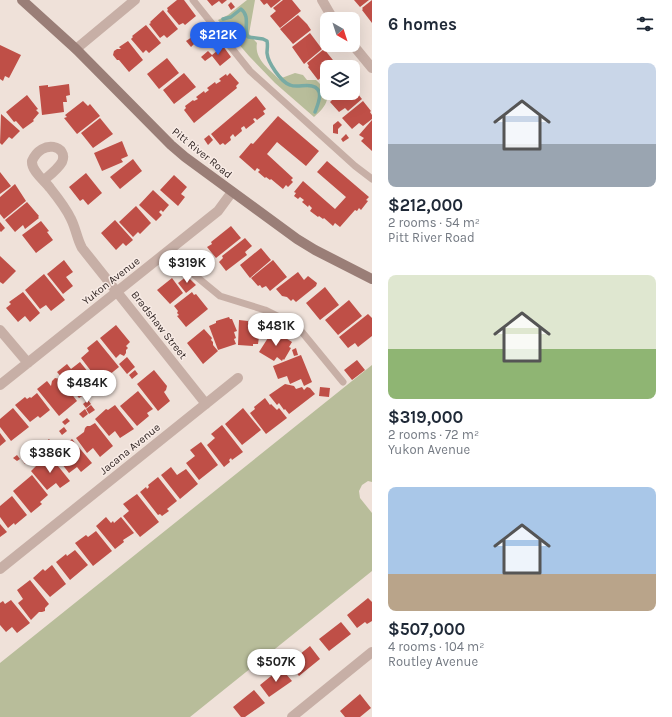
<!DOCTYPE html>
<html lang="en">
<head>
<meta charset="utf-8">
<style>
  :root { --surface:#fff; --page:#f2f2f3; --text:#1f2937; --muted:#747a83; --accent:#2563eb }
  body { margin:0; font-family:Karla,sans-serif; background:var(--page); color:var(--text); height:100vh; display:flex; flex-direction:column; font-size:15px; white-space:nowrap }
  * { box-sizing:border-box; margin:0 }
  p { font-size:13px; color:var(--muted) }
  .icon { flex:none; width:22px; height:22px; fill:none; stroke:currentColor; stroke-width:2; stroke-linecap:round; stroke-linejoin:round }
  .map { position:relative; flex:1; overflow:hidden }
  .side { display:flex; flex-direction:column; background:var(--surface); width:300px }
  .side>* { flex:none }
  .needle { width:26px; rotate:141deg }
  .tools { position:absolute; left:320px; top:12px; display:grid; gap:8px }
  .tools a { display:grid; place-items:center; width:40px; height:40px; border-radius:8px; background:var(--surface); box-shadow:0 4px 16px #0002; font-size:20px }
  .price { position:absolute; translate:-50% -34px; padding:0 9px; border-radius:14px; background:#fff; color:#222; font-size:13px; line-height:26px; filter:drop-shadow(0 1px 2px #0008) }
  .price::after { content:''; position:absolute; left:50%; top:24px; width:12px; height:9px; margin-left:-6px; background:inherit; clip-path:polygon(0 0,100% 0,50% 100%) }
  .price.on { background:var(--accent); color:#fff }
  ul { padding:0; list-style:none }
  li { display:grid; align-content:center; gap:8px; height:212px; padding:0 16px }
  li span { display:grid; place-items:center; height:124px; border-radius:8px; color:#555 }
  li>.icon { margin-inline-start:auto }
  span .icon { width:72px; height:72px; fill:#fffc; stroke-width:1 }
  li b { font-size:17px }
  h2 { display:flex; justify-content:space-between; align-items:center; height:48px; padding:0 16px; font-size:17px }
  main { display:flex; flex:1; min-height:0 }
  .map>svg:first-child { display:block }
  .green { fill:#b8bd9a }
  .lines { fill:none; stroke-linecap:round; stroke-linejoin:round }
  .stream { stroke:#79aba4; stroke-width:3.5 }
  .building { fill:#bf4f47 }
  .lane { stroke:#c7afa6; stroke-width:7 }
  .street { stroke:#c7afa6; stroke-width:10 }
  .secondary { stroke:#9a7e77; stroke-width:10 }
  .labels { text-anchor:middle; dominant-baseline:central; stroke-width:3; stroke-linejoin:round; paint-order:stroke }
  .street-label { font-size:11px; fill:#332826; stroke:#f8ebe5 }
</style>
</head>
<body>
<main>
<div class="map">
<svg width="372" height="717" viewBox="0 0 372 717">
  <rect width="100%" height="100%" fill="#efe1d9"/>
  <path class="green" d="M247,0H255L249,34L257,43C254,59 269,69 279,79L295,73L303,75L307,80H316C332,95 330,103 314,117L275,83L249,56L218,20L228,15Z
    M372,365V482L368,481L362,485L359,491L360,498L372,513V571L190,717H0V663Z"/>
  <g class="lines">
    <path class="stream" d="M223,19L231,17L241,9C251,17 243,28 248,37L263,39L267,41C268,45 267,49 267,53C268,63 281,82 290,85C297,88 305,84 312,86C325,89 318,104 315,112"/>
  </g>
  <path class="building" d="M177,0H184L196,16L185,25L183,23L179,25L167,11L168,10L167,8Z
    M207,0H227L222,4L219,1L212,6Z
    M260,0H281L271,8L267,3L264,5Z
    M283,0H292L301,11L280,28L270,16L276,11L273,8Z
    M354,0H369L360,7Z
    M372,0V23L362,10L363,9L362,8Z
    M231,2L235,7L231,10L228,5Z
    M163,10L178,29L167,38L164,35L160,38L149,24L151,23L150,22Z
    M298,15L307,24L311,30L293,44L280,29Z
    M146,25L161,43L149,53L146,50L143,53L131,39L133,37L132,36Z
    M310,33L322,49L304,64L292,47Z
    M192,37L196,42L191,47L186,41Z
    M128,41L143,60L129,72L119,60H117L113,55L114,51L117,49H121L119,47Z
    M0,45L21,55L9,78L5,76L3,81L0,79Z
    M223,46L231,57L220,66L212,56L205,61L201,57L208,51L212,55Z
    M324,49L337,65L334,67H327V73L318,80L308,67L309,66L307,63Z
    M167,58L179,73L159,89L147,74Z
    M184,73L196,87L174,104L163,90Z
    M230,73L239,83L236,86L237,88L194,123L184,110L186,108L185,106L193,100L194,101L198,99L196,97L204,91L205,93L209,90L207,88L215,82L216,84L221,81L219,79L226,74L227,76Z
    M327,75V89L320,80Z
    M69,84L70,95L66,96L67,102H63L64,112L42,115L39,86L48,85V87Z
    M353,88L362,99L348,111L345,108L339,112L330,102L339,93H353Z
    M27,95L38,109L36,110L39,113L33,120L34,121L23,129L16,121L14,122L6,112Z
    M256,96L266,109L263,111L265,114L257,120L255,118L253,119L255,122L246,129L244,126L241,128L242,131L235,137L233,134L230,137L231,140L225,145L223,143L220,145L211,134Z
    M83,101L88,106L90,104L100,116L77,134L64,118L67,117L65,115Z
    M363,101L371,111L370,112L372,115V119L363,126L359,123L352,129L342,118Z
    M1,114L20,131L12,139L9,137L2,145L0,143Z
    M278,116L319,151L306,166L277,142L267,154L293,178L291,180L293,182L288,187L286,185L283,189L271,179L270,180L266,177L265,178L258,172L260,170L257,168L255,171L239,157L251,143L253,144Z
    M100,118L113,134L93,148L81,133Z
    M372,120V151L361,141L364,138L359,135Z
    M338,121L342,125L338,129V134L333,133V125Z
    M346,134L349,138L343,142L341,139Z
    M209,135L213,140L208,145L204,139Z
    M122,141L128,156L121,159L123,162L102,171L94,153Z
    M133,159L142,171L120,189L110,177Z
    M327,161L369,197L366,200L368,201L361,210L359,208L357,211L355,210L340,227L335,223L333,226L324,218L323,219L319,216L318,217L310,211L312,208L309,205L308,207L302,202L304,200L300,197L298,199L294,196L296,193L294,192L303,181L335,209L346,197L317,172Z
    M0,172L11,186L0,194Z
    M86,173L102,193L88,205L83,199L80,201L69,187Z
    M174,175L187,187L181,194L185,197L178,206L160,190Z
    M15,184L26,201L4,219L0,214V197Z
    M153,190L169,205L163,212L161,210L159,212L162,215L156,221L139,205Z
    M27,202L39,216L38,217L39,218L25,229L23,225L15,232L5,220Z
    M136,206L151,223L140,234L138,232L133,237L119,222Z
    M115,220L133,240L126,246L123,243L116,250L101,233Z
    M41,221L49,231L47,232L53,240L36,253L22,235Z
    M0,222L5,228L1,232L0,231Z
    M231,226L241,238L216,258L207,247L212,244L211,242Z
    M245,238L252,246L245,252L247,255L226,271L219,262L223,258L222,256Z
    M261,248L271,260L250,278L240,265Z
    M0,256L16,271L3,284L0,282Z
    M64,260L73,272L66,277L73,286L63,294L47,274Z
    M273,260L287,277L270,291L266,286L262,288L260,285L258,286L251,278Z
    M298,272L304,280L308,276L317,283L316,286L296,302L293,299L291,301L287,297L282,296L276,289Z
    M44,274L65,300L51,311L46,305L40,309L25,290Z
    M187,276L196,285L186,293L178,283Z
    M172,278L183,293L170,304L157,290Z
    M325,287L339,305L320,320L306,303Z
    M23,292L40,313L30,322L25,316L18,322L6,308L11,304L9,302Z
    M192,292L194,295L196,294L208,309L186,327L177,316L179,315L177,313L178,311L174,306Z
    M349,300L362,316L338,335L325,320Z
    M368,314L372,318V336L358,347L355,343L348,348L339,337Z
    M229,317L230,319H232L237,331L234,332L236,338L234,339L236,344L218,350L209,326L216,323V321Z
    M239,320L248,321V323L257,324V326H264L263,337H259L258,344H253V346L238,345Z
    M116,325L130,342L126,346L128,348L126,350V353L124,356L120,354L116,358L100,338Z
    M204,329L212,338L211,340L213,342V345L218,351L203,364L187,343Z
    M273,330L292,342L289,347L291,348L284,360L283,359L282,361L277,357L274,361L259,352Z
    M97,340L119,367L103,380L97,372L94,375L81,358L89,351L87,348Z
    M296,348L298,355L294,356L292,350Z
    M301,355L312,382L304,386L301,379L290,384L287,376L278,379L273,366Z
    M127,357L135,367L127,374L119,364Z
    M357,360L365,370L352,380L344,370Z
    M80,362L97,383L92,387L93,389L79,398L57,372L67,364L71,369Z
    M135,370L138,374L132,379L129,375Z
    M154,370L167,386L166,390L164,392L170,401L158,411L137,384Z
    M55,378L60,379L77,401L59,416L37,389L47,381L51,386L52,381Z
    M285,384L294,386L296,389L302,387L304,390L307,387L310,388L315,394L289,414L285,409L284,410L279,403L277,405L269,395Z
    M320,387L330,388L329,397L319,396Z
    M138,391L153,409L147,413L149,416L137,426L120,406Z
    M37,393L50,410L40,418L38,416L30,422L15,405L25,397L27,399L30,397L31,398Z
    M265,398L270,405L271,404L277,410L279,408L287,418L266,434L250,413L255,409L254,407Z
    M88,400L91,404L86,408L83,404Z
    M91,405L95,410L89,414L86,409Z
    M115,405L134,429L120,438L115,431L109,436L95,419L106,409L108,410Z
    M13,408L29,427L11,441L0,427V419Z
    M243,408L261,430L242,445L225,424Z
    M85,409L88,414L83,418L79,414Z
    M67,418L70,421L65,425L62,422Z
    M95,423L113,446L100,457L93,448L87,453L76,438L84,432L85,428L87,426H90Z
    M222,425L243,452L232,460L231,458L229,460L230,462L224,467L207,445L215,438L211,434Z
    M64,427L67,431L62,435L59,431Z
    M0,433L6,441L0,446Z
    M49,439L53,444L47,449L43,444Z
    M72,439L92,463L81,472L77,467L69,473L54,454Z
    M201,442L218,465L199,480L186,463L195,456L190,450Z
    M17,455L20,459L17,461L13,458Z
    M50,456L70,481L60,488L56,483L47,490L31,471L45,457L46,459Z
    M25,457L29,461L25,464L22,460Z
    M171,467L177,475L186,469L198,484L180,499L161,475Z
    M32,475L48,495L40,502L42,504L31,513L13,491Z
    M158,477L177,501L167,509L169,511L162,516L160,514L158,515L140,492L146,487L147,489L149,487L148,485Z
    M137,494L159,522L140,537L123,516L129,511L123,504Z
    M12,496L27,515L15,525L14,523L8,528L0,517V506Z
    M106,517L111,523L113,521L114,523L121,517L134,533L123,540L124,542L115,549L96,526Z
    M0,524L7,532L0,537Z
    M96,531L112,551L93,566L75,543L86,535L88,537Z
    M75,550L88,565L70,580L56,562L66,554L67,556Z
    M52,565L66,584L50,597L33,578L43,569L45,571Z
    M30,580L49,604L45,608V611L42,612H39L31,620L18,603L23,599L17,590Z
    M368,598L372,602V621L367,624L365,622L357,628L347,615Z
    M11,600L30,623L17,633L12,627L6,632L0,625V603L3,601L5,604Z
    M341,622L351,634L329,651L319,639Z
    M310,646L320,659L299,676L289,663Z
    M281,668L292,681L269,697L260,685Z
    M254,690L265,703L245,717H241L233,707Z
    M360,694L371,708L360,717H345L340,711Z"/>
  <g class="lines">
    <path class="lane" d="M193,0L250,71L355,166L372,179
      M168,251L175,259L220,296L265,310L297,326L343,382"/>
    <path class="street" d="M322,0L333,19
      M353,45L372,68
      M76,49L135,0
      M44,180C50,175 58,169 62,162C69,146 42,138 32,161C31,171 45,181 50,188C58,198 66,208 71,219C76,229 77,239 82,248L206,404
      M0,330L28,363
      M0,385L218,211L232,192
      M0,569L238,378
      M292,717L372,652"/>
    <path class="secondary" d="M22,0L76,49L171,145L185,157L297,239L315,250L372,279"/>
  </g>
  <g class="labels">
    <g class="street-label">
      <text transform="translate(202 153) rotate(39)">Pitt River Road</text>
      <text transform="translate(111 281) rotate(-38)">Yukon Avenue</text>
      <text transform="translate(159 325) rotate(52)">Bradshaw Street</text>
      <text transform="translate(130 449) rotate(-39)">Jacana Avenue</text>
    </g>
  </g>
</svg>
<div class="tools">
<a><svg class="needle" viewBox="-14 -14 28 28"><path d="M0-13l5 13h-10z" fill="#e53935"/><path d="M0 13l5-13h-10z" fill="#747a83"/></svg></a>
<a><svg class="icon" aria-label="layers" viewBox="0 0 24 24"><path d="M12 4l9 5-9 5-9-5zM3 14l9 5 9-5"/></svg></a>
</div>
<b class="price on" style="left:218px;top:56px">$212K</b>
<b class="price" style="left:187px;top:284px">$319K</b>
<b class="price" style="left:276px;top:347px">$481K</b>
<b class="price" style="left:87px;top:404px">$484K</b>
<b class="price" style="left:50px;top:474px">$386K</b>
<b class="price" style="left:276px;top:683px">$507K</b>
</div>
<section class="side">
<h2>6 homes<svg class="icon" aria-label="filters" viewBox="0 0 24 24"><path d="M4 7h16M4 17h16"/><circle cx="9" cy="7" r="2"/><circle cx="15" cy="17" r="2"/></svg></h2>
<ul>
<li><span style="background:linear-gradient(#c9d6e8 65%,#9aa5b1 0)"><svg class="icon" aria-label="home" viewBox="0 0 24 24"><path d="M3 11l9-7 9 7M6 9v11h12V9"/></svg></span><div><b>$212,000</b><p>2 rooms · 54 m²</p><p>Pitt River Road</p></div></li>
<li><span style="background:linear-gradient(#dfe7d0 60%,#8fb573 0)"><svg class="icon" aria-label="home" viewBox="0 0 24 24"><path d="M3 11l9-7 9 7M6 9v11h12V9"/></svg></span><div><b>$319,000</b><p>2 rooms · 72 m²</p><p>Yukon Avenue</p></div></li>
<li><span style="background:linear-gradient(#a9c7e8 70%,#b9a48a 0)"><svg class="icon" aria-label="home" viewBox="0 0 24 24"><path d="M3 11l9-7 9 7M6 9v11h12V9"/></svg></span><div><b>$507,000</b><p>4 rooms · 104 m²</p><p>Routley Avenue</p></div></li>
</ul>
</section>
</main>
</body>
</html>
